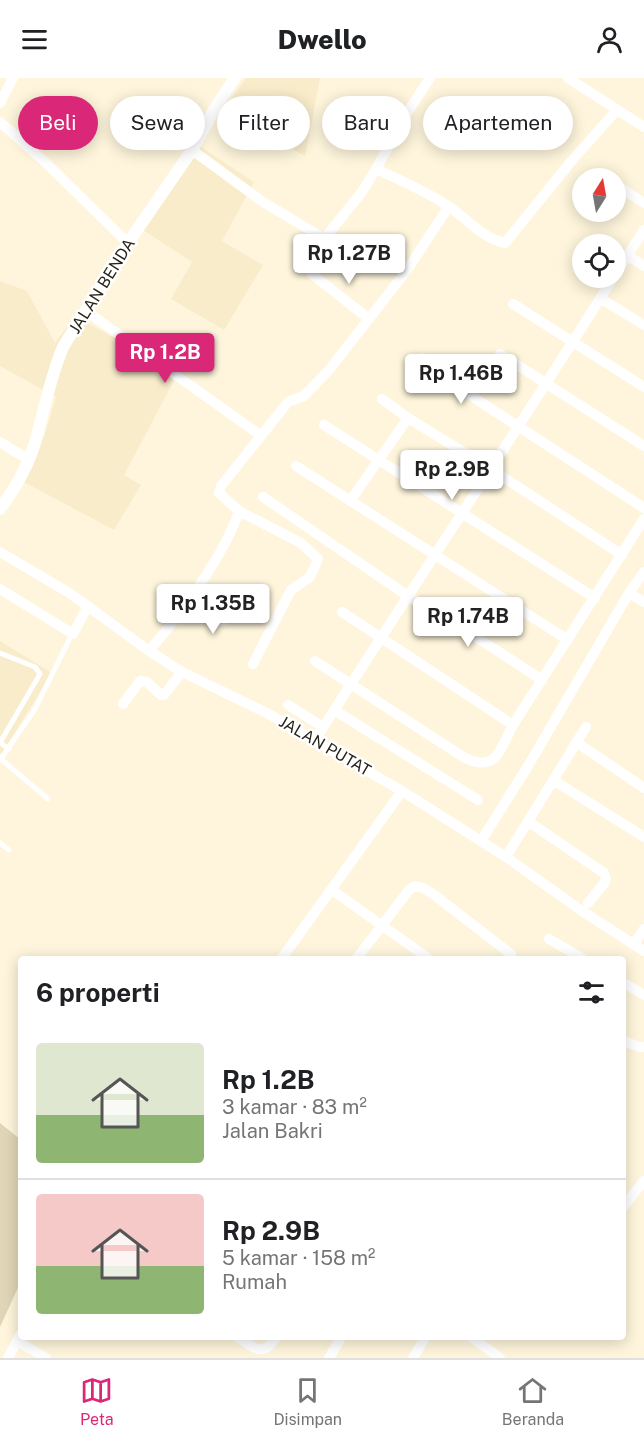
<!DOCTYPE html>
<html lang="id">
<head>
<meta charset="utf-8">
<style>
  :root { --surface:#fff; --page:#f2f2f2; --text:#202124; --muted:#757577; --line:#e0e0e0; --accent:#db2777 }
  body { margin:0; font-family:"Public Sans",sans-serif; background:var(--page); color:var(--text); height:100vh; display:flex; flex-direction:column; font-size:22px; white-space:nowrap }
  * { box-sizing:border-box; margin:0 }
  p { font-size:20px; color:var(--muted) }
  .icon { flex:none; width:33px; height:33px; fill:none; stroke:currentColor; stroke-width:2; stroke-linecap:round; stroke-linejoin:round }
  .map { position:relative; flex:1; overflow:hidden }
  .drawer { position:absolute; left:18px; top:878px; width:608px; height:384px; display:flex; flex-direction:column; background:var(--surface); border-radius:6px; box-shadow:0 3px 15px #0003 }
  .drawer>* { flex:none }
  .guide { position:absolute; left:18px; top:18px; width:609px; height:54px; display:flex; gap:12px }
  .needle { width:39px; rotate:11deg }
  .fabs { position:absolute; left:572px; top:90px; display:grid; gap:12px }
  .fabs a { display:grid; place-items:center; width:54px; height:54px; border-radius:50%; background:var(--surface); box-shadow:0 3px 15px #0003; font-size:30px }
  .price { position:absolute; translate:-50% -51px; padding:0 14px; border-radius:6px; background:#fff; color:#222; font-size:20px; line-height:39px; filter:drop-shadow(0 2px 3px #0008) }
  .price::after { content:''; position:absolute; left:50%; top:36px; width:18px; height:14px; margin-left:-9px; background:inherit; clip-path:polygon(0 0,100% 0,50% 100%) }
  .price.on { background:var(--accent); color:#fff }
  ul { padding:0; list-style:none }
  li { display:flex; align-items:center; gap:18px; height:150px; padding:0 18px }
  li+li { border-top:2px solid var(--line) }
  li span { display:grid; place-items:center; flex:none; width:168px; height:120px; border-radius:6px; color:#555 }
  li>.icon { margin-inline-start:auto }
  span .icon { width:72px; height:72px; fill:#fffc; stroke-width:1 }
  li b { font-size:26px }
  h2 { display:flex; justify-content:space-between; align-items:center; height:72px; padding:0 18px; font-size:26px }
  .chip { padding:0 21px; border-radius:27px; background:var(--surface); box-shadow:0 3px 15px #0003; font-size:21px; line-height:54px }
  .chip.on { background:var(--accent); color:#fff }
  header { display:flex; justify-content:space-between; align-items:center; height:78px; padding:0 18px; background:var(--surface); font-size:27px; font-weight:800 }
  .tabs { display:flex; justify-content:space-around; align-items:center; height:84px; border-top:2px solid var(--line); background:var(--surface); font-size:16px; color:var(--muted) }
  .tabs a { display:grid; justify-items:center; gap:3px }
  .tabs .on { color:var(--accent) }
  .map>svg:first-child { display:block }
  .built { fill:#f8eccb }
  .green { fill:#e0d5b6 }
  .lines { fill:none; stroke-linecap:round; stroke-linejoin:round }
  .service { stroke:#fff; stroke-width:5 }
  .minor { stroke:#fff; stroke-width:10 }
  .tertiary { stroke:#fff; stroke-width:12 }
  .labels { text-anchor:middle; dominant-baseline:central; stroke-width:5; stroke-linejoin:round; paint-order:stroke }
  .street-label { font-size:16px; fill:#27241a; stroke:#fff }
</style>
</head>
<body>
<header><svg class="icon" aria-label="menu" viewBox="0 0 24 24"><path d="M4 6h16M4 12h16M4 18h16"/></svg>Dwello<svg class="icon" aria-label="person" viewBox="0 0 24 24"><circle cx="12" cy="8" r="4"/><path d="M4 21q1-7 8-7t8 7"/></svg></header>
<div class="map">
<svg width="644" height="1280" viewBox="0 0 644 1280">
  <rect width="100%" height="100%" fill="#fef5dc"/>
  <path class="built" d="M246,0H320L305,78L223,33Z
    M200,68L254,104L222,163L263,187L224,252L171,221L192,184L143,152Z
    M0,203L27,213L55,265L75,238L178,295L124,397L141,407L114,452L22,403L44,359L56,319L0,288Z
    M0,563L52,595L2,675H0Z"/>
  <path class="green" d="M0,1045L21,1062V1203L0,1249Z"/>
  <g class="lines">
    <path class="service" d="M0,575L35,589L40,596L1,663L2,666L9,671
      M1,681L48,721
      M0,682L35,631L72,556
      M0,765L9,772"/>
    <path class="minor" d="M568,0L644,49
      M0,25L13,0
      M0,44L46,85L128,165
      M192,72L263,124L325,161
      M376,91C401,102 424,113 447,127C465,139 483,161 505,165L574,80L617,32
      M598,96L605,100
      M615,106L644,125
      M627,177L644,188
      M615,197L644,152
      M600,220L644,247
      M513,226L644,309
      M86,233L260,357
      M369,241L312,196L309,187L319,167L362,114L376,91L405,38L430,0
      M500,276L644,368
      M423,280L479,323L644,430
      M382,321L408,340L491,391L622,477
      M324,347L595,520
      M0,364L29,382
      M296,388L568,562
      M263,419L408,518L473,557L542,602
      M350,423L408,340
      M239,433L301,465L318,481L310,499L291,512L253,586
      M0,474L71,516L149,573L182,594L267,635L402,713L506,779L582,833L644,873
      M0,511L73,556L88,528
      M629,515L644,524
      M185,527L217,543H224L234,532
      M342,534L513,647
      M149,573C180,537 224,478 239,433L219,415L221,408L288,324L304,318L329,292L407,192L449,128
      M315,583L465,680C497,695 500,671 513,647L644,441
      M123,626L140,603L147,604L161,617H164L182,594
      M288,627L323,649
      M334,632L478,722
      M315,662C414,507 516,355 613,200
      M576,664L644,710
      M553,702L644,759
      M529,744L604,795L606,801L605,804L588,825
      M481,763L528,688L629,515L644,494
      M506,779L586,649
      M332,812L428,880
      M549,861L582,880
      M634,866L644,851
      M282,880L402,713
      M357,880L409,812L415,808L423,810L433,816L511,876
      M622,904L644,917
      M622,962L639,969H644
      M622,1130L644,1103
      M236,1258C256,1271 263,1280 277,1258
      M470,1258L500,1280
      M17,1263L46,1280
      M8,1280L21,1256
      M329,1280L342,1258
      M413,1280L426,1258"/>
    <path class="tertiary" d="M0,431C14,412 28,388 35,365C44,333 50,300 63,269L128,165L192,72L215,30L235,0"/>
  </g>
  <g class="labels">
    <g class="street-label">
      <text transform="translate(102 208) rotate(-58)">JALAN BENDA</text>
      <text transform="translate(325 668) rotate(30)">JALAN PUTAT</text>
    </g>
  </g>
</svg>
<div class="fabs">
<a><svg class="needle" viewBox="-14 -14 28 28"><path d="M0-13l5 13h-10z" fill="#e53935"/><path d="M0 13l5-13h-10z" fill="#757577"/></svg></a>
<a><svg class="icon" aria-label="locate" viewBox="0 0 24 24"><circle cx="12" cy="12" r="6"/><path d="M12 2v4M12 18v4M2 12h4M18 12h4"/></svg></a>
</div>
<b class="price" style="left:349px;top:207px">Rp 1.27B</b>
<b class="price on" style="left:165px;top:306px">Rp 1.2B</b>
<b class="price" style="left:461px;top:327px">Rp 1.46B</b>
<b class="price" style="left:452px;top:423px">Rp 2.9B</b>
<b class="price" style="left:213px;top:557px">Rp 1.35B</b>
<b class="price" style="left:468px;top:570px">Rp 1.74B</b>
<div class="guide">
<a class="chip on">Beli</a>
<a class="chip">Sewa</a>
<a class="chip">Filter</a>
<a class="chip">Baru</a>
<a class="chip">Apartemen</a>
</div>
<section class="drawer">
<h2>6 properti<svg class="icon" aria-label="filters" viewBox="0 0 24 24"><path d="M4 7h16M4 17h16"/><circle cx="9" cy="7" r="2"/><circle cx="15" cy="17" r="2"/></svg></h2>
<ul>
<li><span style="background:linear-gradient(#dfe7d0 60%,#8fb573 0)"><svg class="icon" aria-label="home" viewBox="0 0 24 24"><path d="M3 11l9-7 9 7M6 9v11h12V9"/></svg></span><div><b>Rp 1.2B</b><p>3 kamar · 83 m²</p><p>Jalan Bakri</p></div></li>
<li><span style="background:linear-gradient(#f6c9c9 60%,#8fb573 0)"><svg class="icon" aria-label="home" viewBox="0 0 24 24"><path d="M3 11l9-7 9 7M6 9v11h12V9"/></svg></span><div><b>Rp 2.9B</b><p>5 kamar · 158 m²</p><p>Rumah</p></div></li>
</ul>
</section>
</div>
<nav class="tabs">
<a class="on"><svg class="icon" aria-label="map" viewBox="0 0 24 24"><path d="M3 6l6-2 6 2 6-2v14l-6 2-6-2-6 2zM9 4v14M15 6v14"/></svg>Peta</a>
<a><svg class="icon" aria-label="saved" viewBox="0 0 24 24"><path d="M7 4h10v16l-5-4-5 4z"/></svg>Disimpan</a>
<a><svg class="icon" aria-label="home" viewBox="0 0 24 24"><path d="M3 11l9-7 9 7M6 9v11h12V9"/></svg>Beranda</a>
</nav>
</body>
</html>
